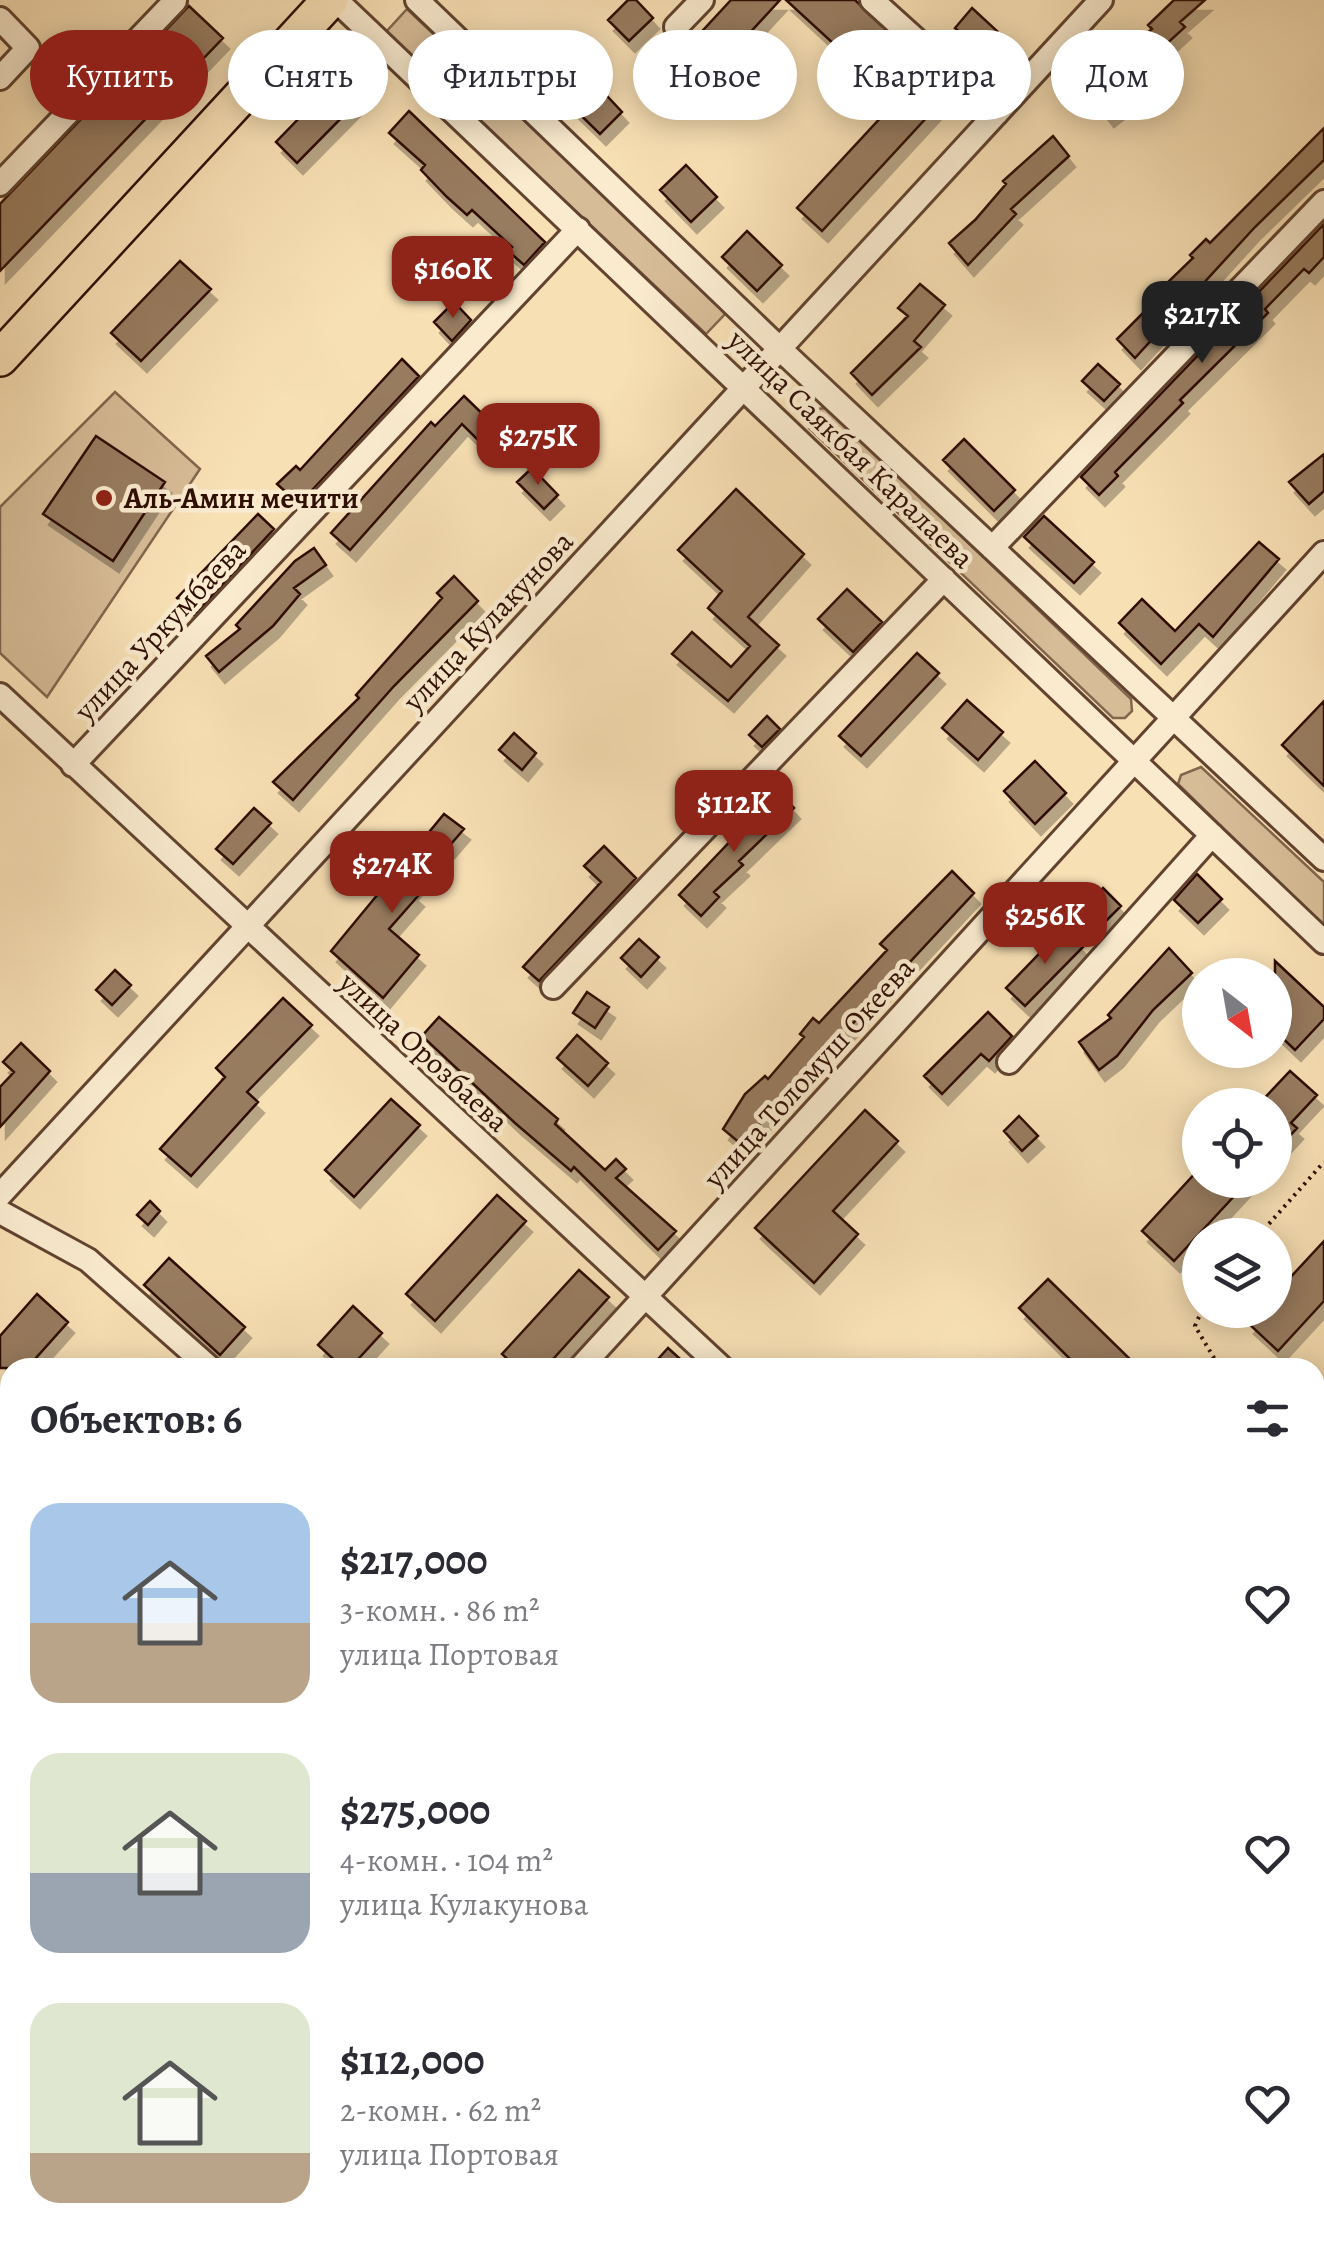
<!DOCTYPE html>
<html lang="ru">
<head>
<meta charset="utf-8">
<style>
  :root { --surface:#fff; --page:#f7f7f7; --text:#2b2b33; --muted:#7c7c81; --accent:#8f2418 }
  body { margin:0; font-family:Alegreya,serif; background:var(--page); color:var(--text); height:100vh; display:flex; flex-direction:column; font-size:38px; white-space:nowrap }
  * { box-sizing:border-box; margin:0 }
  p { font-size:32px; color:var(--muted) }
  .icon { flex:none; width:55px; height:55px; fill:none; stroke:currentColor; stroke-width:2; stroke-linecap:round; stroke-linejoin:round }
  .map { position:relative; flex:1; overflow:hidden }
  .drawer { position:absolute; left:0px; top:1358px; width:1325px; height:892px; display:flex; flex-direction:column; background:var(--surface); border-radius:30px 30px 0 0; box-shadow:0 5px 25px #0003 }
  .drawer>* { flex:none }
  .top-card { position:absolute; left:30px; top:30px; width:1265px; height:90px; display:flex; gap:20px }
  .needle { width:65px; rotate:149deg }
  .buttons { position:absolute; left:1182px; top:958px; display:grid; gap:20px }
  .buttons a { display:grid; place-items:center; width:110px; height:110px; border-radius:50%; background:var(--surface); box-shadow:0 5px 25px #0003; font-size:50px }
  .price { position:absolute; translate:-50% -85px; padding:0 22px; border-radius:20px; background:var(--accent); color:#fff; font-size:32px; line-height:65px; filter:drop-shadow(0 2px 5px #0008) }
  .price::after { content:''; position:absolute; left:50%; top:60px; width:30px; height:22px; margin-left:-15px; background:inherit; clip-path:polygon(0 0,100% 0,50% 100%) }
  .price.current { background:#222; color:#fff }
  ul { padding:0; list-style:none }
  li { display:flex; align-items:center; gap:30px; height:250px; padding:0 30px }
  li span { display:grid; place-items:center; flex:none; width:280px; height:200px; border-radius:30px; color:#555 }
  li>.icon { margin-inline-start:auto }
  span .icon { width:120px; height:120px; fill:#fffc; stroke-width:1 }
  li b { font-size:42px }
  h2 { display:flex; justify-content:space-between; align-items:center; height:120px; padding:0 30px; font-size:42px }
  .pill { padding:0 35px; border-radius:45px; background:var(--surface); box-shadow:0 5px 25px #0003; font-size:35px; line-height:90px }
  .pill.current { background:var(--accent); color:#fff }
  .map>svg:first-child { display:block }
  .green { fill:#d6bc97; stroke:#82664d; stroke-width:2.5 }
  .building { fill:#987c60; stroke:#2f0f03; stroke-width:2.5; filter:url(#shadow) }
  .lines { fill:none; stroke-linecap:round; stroke-linejoin:round }
  .minor-casing { stroke:#614330; stroke-width:28 }
  .major-casing { stroke:#2f0f03; stroke-width:35 }
  .highway-casing { stroke:#2f0f03; stroke-width:40 }
  .path { stroke:#2f0f03; stroke-width:4; stroke-dasharray:2.5 5; stroke-linecap:butt }
  .minor { stroke:#faebcf; stroke-width:22 }
  .major { stroke:#f8e0b5; stroke-width:30 }
  .highway { stroke:#f8e0b5; stroke-width:35 }
  .poi-dot { fill:#8f2418; stroke:#faebcf; stroke-width:4 }
  .labels { text-anchor:middle; dominant-baseline:central; stroke-width:9; stroke-linejoin:round; paint-order:stroke }
  .street-label { font-size:30px; fill:#2f0f03; stroke:#faebcf }
  .poi-label { font-size:30px; font-weight:bold; fill:#2f0f03; stroke:#faebcf; text-anchor:start }
</style>
</head>
<body>
<div class="map">
<svg width="1324" height="2249" viewBox="0 0 1324 2249">
  <defs>
    <filter id="shadow"><feDropShadow dx="6" dy="11" stdDeviation="0" flood-color="#0004"/></filter>
  </defs>
  <rect width="100%" height="100%" fill="#f8e0b5"/>
  <filter id="stains"><feTurbulence type="fractalNoise" baseFrequency=".002" numOctaves="4"/><feColorMatrix values="0 0 0 0 .2 0 0 0 0 .09 0 0 0 0 .02 0 0 0 .5 -.17"/></filter>
  <radialGradient id="worn" r=".72"><stop offset=".6" stop-color="#630" stop-opacity="0"/><stop offset="1" stop-color="#630" stop-opacity=".3"/></radialGradient>
  <path class="green" d="M407,9L727,312L706,334L386,32Z
    M115,392L200,469L47,697L0,653V507Z
    M828,408L1131,699L1132,711L1125,718H1113L809,428V416L816,409Z
    M1201,767L1324,882V927L1178,784L1181,775Z"/>
  <path class="building" d="M628,0H636L653,18L629,41L608,20Z
    M731,0H780L720,65L694,40Z
    M786,0H855L951,91L822,231L797,208L896,101Z
    M1174,0H1205L1180,22L1185,27L1150,59L1156,66L1122,94L1127,101L1108,116L1087,89L1119,64L1116,59L1152,29L1148,25Z
    M189,6L223,38L0,271V204Z
    M972,8L997,31L980,50L955,28Z
    M580,67L622,112L600,134L556,91Z
    M338,78L360,99L297,163L276,142Z
    M409,111L545,242L524,265L508,251L512,247L472,210L467,215L447,197L421,170L425,165L389,133Z
    M1324,128V160L1255,227L1135,358L1117,339L1169,287L1166,284L1193,258L1190,255L1206,239L1210,243Z
    M1053,136L1069,156L1011,209L1016,214L968,265L949,243L975,220L1006,184L1003,181Z
    M686,165L717,197L691,222L660,190Z
    M1324,224V257L1309,273L1304,269L1265,309L1268,313L1180,400L1183,403L1115,472L1118,476L1099,495L1081,477Z
    M747,231L782,265L757,291L722,257Z
    M180,261L211,289L141,361L111,333Z
    M920,284L945,305L914,341L921,347L872,395L851,373L908,316L898,308Z
    M454,302L471,320L452,341L434,322Z
    M402,359L419,376L299,504L277,484L296,466L300,470Z
    M1098,364L1120,384L1104,401L1082,381Z
    M464,396L494,425L479,441L462,424L350,550L331,533L431,422L435,426Z
    M96,436L165,482L113,561L43,514Z
    M964,439L1015,490L994,511L943,460Z
    M1324,454V491L1309,504L1289,482Z
    M532,468L558,495L544,509L517,482Z
    M736,489L804,554L748,617L779,645L728,701L672,654L692,632L731,667L750,646L708,608L722,591L678,550Z
    M258,514L274,529L194,615L177,598Z
    M1044,516L1094,562L1074,583L1024,537Z
    M1259,542L1279,559L1213,637L1199,624L1161,664L1119,623L1142,599L1175,631Z
    M314,548L326,565L294,588L300,594L273,626L219,672L206,656L240,629L236,625L295,561Z
    M454,576L478,601L394,686L293,800L273,782L359,698L356,695L442,598L437,593Z
    M847,589L882,622L853,652L818,619Z
    M917,653L939,673L861,756L839,736Z
    M967,700L1003,732L978,760L942,728Z
    M1324,701V786L1282,745Z
    M767,716L780,729L762,747L749,735Z
    M514,733L536,753L522,770L499,750Z
    M1035,761L1066,793L1035,824L1004,791Z
    M778,791L794,808L739,861L743,865L714,892L719,897L701,916L679,895Z
    M254,808L271,823L233,864L216,849Z
    M444,814L464,829L411,890L418,896L389,929L419,955L383,998L331,951Z
    M604,846L636,878L539,981L523,967L601,882L584,866Z
    M952,871L974,893L741,1144L723,1129L745,1094L765,1076L768,1079L804,1037L800,1034L813,1018L819,1023L887,950L880,944Z
    M1197,874L1222,899L1198,923L1174,900Z
    M1103,888L1121,906L1103,924L1085,906Z
    M1064,928L1083,947L1025,1006L1006,988Z
    M639,939L659,957L641,977L621,958Z
    M1169,948L1192,973L1153,1010L1117,1056L1099,1070L1079,1042L1111,1018L1108,1015Z
    M1275,961L1324,1007V1019L1295,1050L1275,1031Z
    M115,970L131,985L112,1005L96,990Z
    M587,992L609,1007L595,1028L573,1013Z
    M283,998L312,1025L247,1092L258,1102L191,1176L160,1149L225,1077L216,1068Z
    M988,1012L1012,1036L989,1061L981,1054L942,1094L924,1076Z
    M439,1017L558,1119L555,1124L605,1170L616,1159L626,1169L616,1178L676,1231L658,1250L574,1167L571,1171L515,1123L422,1036Z
    M577,1035L608,1063L588,1086L557,1058Z
    M21,1043L50,1071L0,1127V1087L14,1072L3,1062Z
    M1290,1071L1317,1095L1291,1123L1297,1128L1275,1152V1105H1258Z
    M391,1099L420,1125L354,1197L325,1170Z
    M865,1110L898,1141L833,1211L858,1234L814,1283L755,1228Z
    M1019,1116L1038,1136L1022,1151L1004,1131Z
    M1200,1168V1180H1249L1174,1261L1142,1231Z
    M497,1195L526,1221L435,1321L406,1294Z
    M150,1201L160,1211L148,1225L137,1215Z
    M1324,1241V1301L1278,1351L1248,1323L1260,1310H1275V1294Z
    M169,1258L245,1327L220,1355L144,1285Z
    M579,1270L609,1297L545,1368H517L502,1354Z
    M1048,1279L1139,1368H1079L1019,1308Z
    M37,1294L68,1322L27,1368H0V1336Z
    M353,1306L382,1333L350,1368H343L318,1345Z
    M668,1348L690,1368H650Z"/>
  <g class="lines">
    <defs>
      <path id="minor" d="M336,0L1324,942
        M417,0L780,349L1324,859
        M872,0L997,113
        M0,19L28,48L0,78
        M676,27L702,0
        M0,184L175,1
        M992,548L1324,202
        M0,695L722,1368
        M73,765L578,229
        M553,987L944,579
        M1009,1062L1212,835
        M0,1195L1101,0
        M0,1212L88,1260L210,1368
        M580,1368L1324,553
        M1315,1605L1324,1595
        M0,1868L10,1879
        M0,2007L10,1995
        M1315,2237L1324,2245
        M324,2240L332,2249
        M902,2240L912,2249"/>
      <path id="major" d="M1315,1889L1324,1879
        M980,2249L988,2240"/>
      <path id="highway" d="M0,358L330,0"/>
    </defs>
    <use href="#minor" class="minor-casing"/>
    <use href="#major" class="major-casing"/>
    <use href="#highway" class="highway-casing"/>
    <path class="path" d="M1259,1235L1324,1162
      M1202,1310L1195,1326L1220,1368
      M1315,1802L1324,1793"/>
    <use href="#minor" class="minor"/>
    <use href="#major" class="major"/>
    <use href="#highway" class="highway"/>
  </g>
  <circle class="poi-dot" cx="104" cy="498" r="10"/>
  <g class="labels">
    <g class="street-label">
      <text transform="translate(851 449) rotate(44)">улица Саякбая Каралаева</text>
      <text transform="translate(488 621) rotate(-47)">улица Кулакунова</text>
      <text transform="translate(160 630) rotate(-47)">улица Уркумбаева</text>
      <text transform="translate(424 1052) rotate(43)">улица Орозбаева</text>
      <text transform="translate(809 1073) rotate(-48)">улица Толомуш Океева</text>
    </g>
    <g class="poi-label">
      <text x="124" y="498">Аль-Амин мечити</text>
    </g>
  </g>
  <rect width="100%" height="100%" filter="url(#stains)"/>
  <rect width="100%" height="100%" fill="url(#worn)"/>
</svg>
<div class="buttons">
<a><svg class="needle" viewBox="-14 -14 28 28"><path d="M0-13l5 13h-10z" fill="#e53935"/><path d="M0 13l5-13h-10z" fill="#7c7c81"/></svg></a>
<a><svg class="icon" aria-label="locate" viewBox="0 0 24 24"><circle cx="12" cy="12" r="6"/><path d="M12 2v4M12 18v4M2 12h4M18 12h4"/></svg></a>
<a><svg class="icon" aria-label="layers" viewBox="0 0 24 24"><path d="M12 4l9 5-9 5-9-5zM3 14l9 5 9-5"/></svg></a>
</div>
<b class="price" style="left:453px;top:321px">$160K</b>
<b class="price current" style="left:1202px;top:366px">$217K</b>
<b class="price" style="left:538px;top:488px">$275K</b>
<b class="price" style="left:734px;top:855px">$112K</b>
<b class="price" style="left:392px;top:916px">$274K</b>
<b class="price" style="left:1045px;top:967px">$256K</b>
<div class="top-card">
<a class="pill current">Купить</a>
<a class="pill">Снять</a>
<a class="pill">Фильтры</a>
<a class="pill">Новое</a>
<a class="pill">Квартира</a>
<a class="pill">Дом</a>
</div>
<section class="drawer">
<h2>Объектов: 6<svg class="icon" aria-label="filters" viewBox="0 0 24 24"><path d="M4 7h16M4 17h16"/><circle cx="9" cy="7" r="2"/><circle cx="15" cy="17" r="2"/></svg></h2>
<ul>
<li><span style="background:linear-gradient(#a9c7e8 60%,#b9a48a 0)"><svg class="icon" aria-label="home" viewBox="0 0 24 24"><path d="M3 11l9-7 9 7M6 9v11h12V9"/></svg></span><div><b>$217,000</b><p>3-комн. · 86 m²</p><p>улица Портовая</p></div><svg class="icon" aria-label="heart" viewBox="0 0 24 24"><path d="M12 20l-8-8c-3-5 5-10 8-4 3-6 11-1 8 4z"/></svg></li>
<li><span style="background:linear-gradient(#dfe7d0 60%,#9aa5b1 0)"><svg class="icon" aria-label="home" viewBox="0 0 24 24"><path d="M3 11l9-7 9 7M6 9v11h12V9"/></svg></span><div><b>$275,000</b><p>4-комн. · 104 m²</p><p>улица Кулакунова</p></div><svg class="icon" aria-label="heart" viewBox="0 0 24 24"><path d="M12 20l-8-8c-3-5 5-10 8-4 3-6 11-1 8 4z"/></svg></li>
<li><span style="background:linear-gradient(#dfe7d0 75%,#b9a48a 0)"><svg class="icon" aria-label="home" viewBox="0 0 24 24"><path d="M3 11l9-7 9 7M6 9v11h12V9"/></svg></span><div><b>$112,000</b><p>2-комн. · 62 m²</p><p>улица Портовая</p></div><svg class="icon" aria-label="heart" viewBox="0 0 24 24"><path d="M12 20l-8-8c-3-5 5-10 8-4 3-6 11-1 8 4z"/></svg></li>
</ul>
</section>
</div>
</body>
</html>
